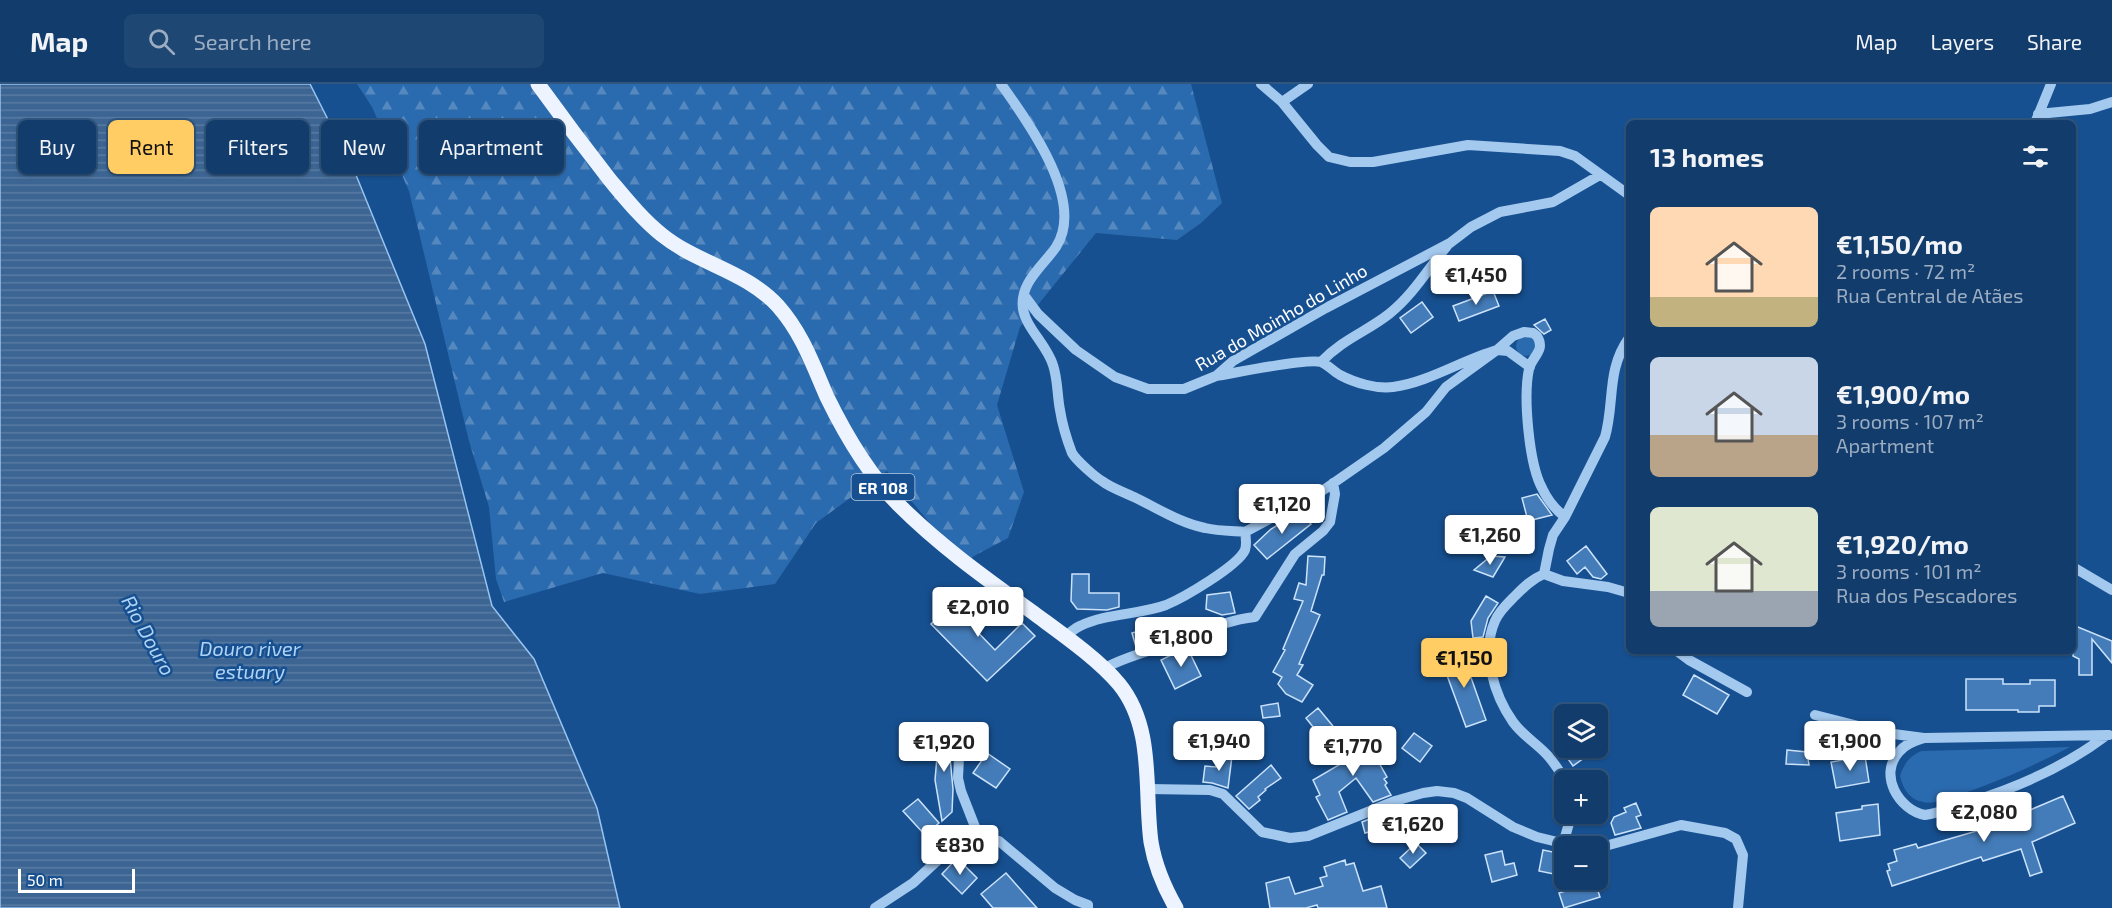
<!DOCTYPE html>
<html lang="en">
<head>
<meta charset="utf-8">
<style>
  :root { --surface:#113c6c; --page:#1e4774; --text:#f1f3f6; --muted:#9cadc2; --line:#30567f; --accent:#ffcd63 }
  body { margin:0; font-family:"Exo 2",sans-serif; background:var(--page); color:var(--text); height:100vh; display:flex; flex-direction:column; font-size:22px; white-space:nowrap }
  * { box-sizing:border-box; margin:0 }
  p { font-size:20px; color:var(--muted) }
  .icon { flex:none; width:33px; height:33px; fill:none; stroke:currentColor; stroke-width:2; stroke-linecap:round; stroke-linejoin:round }
  .map { position:relative; flex:1; overflow:hidden }
  .sheet { position:absolute; left:1626px; top:36px; width:450px; height:534px; display:flex; flex-direction:column; background:var(--surface); border-radius:9px; box-shadow:0 2px 4px #0004,0 0 0 2px var(--line) }
  .sheet>* { flex:none }
  .hud { position:absolute; left:18px; top:36px; width:570px; height:54px; display:flex; gap:12px }
  .fabs { position:absolute; left:1554px; top:620px; display:grid; gap:12px }
  .fabs a { display:grid; place-items:center; width:54px; height:54px; border-radius:9px; background:var(--surface); box-shadow:0 2px 4px #0004,0 0 0 2px var(--line); font-size:30px }
  .scale { position:absolute; left:18px; bottom:15px; width:117px; box-sizing:border-box; padding-left:6px; border:3px solid #fff; border-top:0; font-size:16px; line-height:21px; white-space:nowrap; color:#fff; -webkit-text-stroke:4px #175090; paint-order:stroke }
  .price { position:absolute; translate:-50% -51px; padding:0 14px; border-radius:6px; background:#fff; color:#222; font-size:20px; line-height:39px; filter:drop-shadow(0 2px 3px #0008) }
  .price::after { content:''; position:absolute; left:50%; top:36px; width:18px; height:14px; margin-left:-9px; background:inherit; clip-path:polygon(0 0,100% 0,50% 100%) }
  .price.on { background:var(--accent); color:#111 }
  ul { padding:0; list-style:none }
  li { display:flex; align-items:center; gap:18px; height:150px; padding:0 24px }
  li span { display:grid; place-items:center; flex:none; width:168px; height:120px; border-radius:9px; color:#555 }
  li>.icon { margin-inline-start:auto }
  span .icon { width:72px; height:72px; fill:#fffc; stroke-width:1 }
  li b { font-size:26px }
  h2 { display:flex; justify-content:space-between; align-items:center; height:72px; padding:0 24px; font-size:26px }
  .pill { padding:0 21px; border-radius:9px; background:var(--surface); box-shadow:0 2px 4px #0004,0 0 0 2px var(--line); font-size:21px; line-height:54px }
  .pill.on { background:var(--accent); color:#111 }
  header { display:flex; align-items:center; gap:36px; box-sizing:border-box; height:84px; padding:0 30px; background:var(--surface); border-bottom:2px solid var(--line) }
  header strong { font-size:28px }
  nav { display:flex; gap:33px; margin-inline-start:auto; font-size:21px }
  .search { width:420px; height:54px; background:var(--page); display:flex; align-items:center; gap:15px; box-sizing:border-box; padding:0 21px; border-radius:9px; color:var(--muted); font-size:22px }
  .map>svg:first-child { display:block }
  .green { fill:#2a6aae }
  .forest { fill:url(#forest-firs) }
  .water { fill:url(#water-rules); stroke:#97c4f2; stroke-width:1.5 }
  .building { fill:#447cb9; stroke:#cbe2fb; stroke-width:1.5 }
  .lines { fill:none; stroke-linecap:round; stroke-linejoin:round }
  .minor { stroke:#a4c9ef; stroke-width:10 }
  .major { stroke:#edf4ff; stroke-width:15 }
  .labels { text-anchor:middle; dominant-baseline:central; stroke-width:5; stroke-linejoin:round; paint-order:stroke }
  .shield { fill:#175090; stroke:#b9cade; stroke-width:1.5 }
  .shield-label { font-size:16px; font-weight:bold; fill:#fff }
  .street-label { font-size:18px; fill:#fff; stroke:#175090 }
  .water-label { font-size:20px; font-style:italic; fill:#b0d3f6; stroke:#175090 }
</style>
</head>
<body>
<header>
<strong>Map</strong>
<div class="search"><svg class="icon" aria-label="search" viewBox="0 0 24 24"><circle cx="10" cy="10" r="6"/><path d="M15 15l6 6"/></svg>Search here</div>
<nav><a>Map</a><a>Layers</a><a>Share</a></nav>
</header>
<div class="map">
<svg width="2112" height="824" viewBox="0 0 2112 824">
  <defs>
    <pattern id="forest-firs" width="22" height="20" patternUnits="userSpaceOnUse" patternTransform="scale(1.5)"><rect width="22" height="20" fill="#2a6aae"/><path d="M5 1l3.5 6h-7zM16 11l3.5 6h-7z" fill="#5588be"/></pattern>
    <pattern id="water-rules" width="6" height="5" patternUnits="userSpaceOnUse" patternTransform="scale(1.5)"><rect width="6" height="5" fill="#3c6593"/><path d="M0 2.5h6" fill="none" stroke="#597ca3"/></pattern>
  </defs>
  <rect width="100%" height="100%" fill="#175090"/>
  <path class="green" d="M1516 262a10 10 0 1 1 20 0a10 10 0 1 1-20 0Z
    M2070,663C2033,682 1995,699 1955,712C1945,715 1933,721 1923,718C1910,716 1903,705 1900,692C1904,680 1910,671 1922,667Z"/>
  <path class="forest" d="M357,0H1191L1222,119L1201,139L1177,156L1096,149L1020,243L997,321L1024,408L1008,454L974,472L964,481L887,387L816,439L775,500L700,510L603,489L504,518L496,495L489,423L469,357L409,107L372,23Z"/>
  <path class="water" d="M0,0H310L356,91L425,260L492,522L534,575L597,724L620,824H0Z"/>
  <path class="building" d="M1493,207L1499,222L1459,237L1453,222Z
    M1422,218L1433,233L1411,249L1400,234Z
    M1545,235L1551,246L1544,250L1534,241Z
    M1537,410L1552,431L1528,437L1522,414Z
    M1301,427L1311,440L1267,475L1254,461L1271,445Z
    M1586,462L1607,490L1601,495L1593,493L1585,483L1577,490L1567,477Z
    M1308,472L1325,473L1324,491H1322L1311,527L1320,531L1299,580L1303,581L1297,591L1313,601L1302,618L1286,610L1278,600L1282,593L1273,588L1285,566L1283,565L1303,517L1294,515L1299,499L1306,501Z
    M1491,472L1505,473L1493,493L1474,486Z
    M1072,490H1089V509H1119V523L1107,526L1077,525L1071,517Z
    M965,507L977,520L975,525L965,535L995,566L1022,539L1035,552L987,597L931,540Z
    M1230,508L1235,529L1222,531L1206,525L1207,511Z
    M1486,512L1498,519L1488,534L1483,553L1473,554L1471,537Z
    M2073,541L2112,557V579L2092,555V591H2079V575L2073,572Z
    M1157,542L1161,555L1136,563L1132,549Z
    M1187,563L1201,592L1175,605L1161,576Z
    M1462,568L1486,636L1466,643L1441,575Z
    M1694,591L1729,611L1717,630L1683,611Z
    M1966,595H2003V600H2030V596H2055V622H2039V628H2018V626H1966Z
    M1278,619L1280,632L1263,634L1261,622Z
    M1318,624L1337,647L1325,658L1306,634Z
    M940,639H943L945,648L953,651L951,674L950,673L953,705L952,728L942,737L935,696Z
    M1359,643L1381,663L1374,670L1387,693L1384,695L1387,699L1385,701L1391,711L1373,718L1356,694L1339,708L1347,728L1328,736L1316,713L1320,711L1313,696L1361,668L1348,656Z
    M1414,649L1432,662L1420,678L1402,664Z
    M1573,663H1599L1573,682L1564,669Z
    M1787,666L1807,668L1809,681L1786,680Z
    M987,669L1010,685L996,704L973,689Z
    M1218,670L1232,672L1228,704L1212,699L1203,698L1205,682L1216,683Z
    M1865,672L1869,698L1836,704L1831,678Z
    M1271,681L1281,694L1265,705L1266,706L1258,713L1260,716L1249,725L1236,712Z
    M2063,712L2075,739L2032,758L2042,788L2030,792L2021,765L1983,777L1981,773L1892,802L1887,787L1890,786L1888,780L1897,777L1894,766L1916,760L1918,764L1980,746L1979,743L2023,729Z
    M918,715L939,739L925,751L903,727Z
    M1636,719L1641,731L1636,733L1641,744L1615,751L1611,739L1614,733L1626,728L1624,724Z
    M1878,720L1880,751L1840,757L1836,729L1862,725V722Z
    M1395,725L1404,758L1391,742L1365,749L1362,738Z
    M1416,759L1426,769L1410,784L1400,774Z
    M1543,766L1558,769V771L1564,773V792L1539,787Z
    M1502,767L1505,781L1514,779L1517,791L1492,798L1485,771Z
    M957,774L977,794L962,810L942,790Z
    M1345,776L1346,781L1354,779L1363,807L1381,802L1387,824H1318L1317,821L1306,824H1270L1266,799L1289,793L1295,810L1323,802L1320,794L1327,792L1324,783Z
    M1006,789L1037,824H993L981,810Z
    M1595,798L1600,813L1564,824L1559,809Z"/>
  <g class="lines">
    <path class="minor" d="M1001,0C1028,38 1086,117 1056,163C1043,182 1019,199 1023,225C1026,244 1047,261 1053,281C1058,296 1057,311 1060,326C1062,339 1067,356 1072,369C1076,376 1095,393 1102,397C1111,404 1124,408 1134,413C1157,424 1180,439 1205,444C1218,447 1232,447 1245,448
      M1261,0L1282,18L1317,61L1329,73L1350,78H1373L1468,61L1560,67L1575,72L1629,111
      M1282,18L1308,0
      M2038,30L2090,25L2112,18
      M2035,39L2051,0
      M1024,211L1038,230L1076,266L1115,293L1148,305H1184L1216,292L1233,277L1254,265L1326,224L1450,159L1471,143L1500,128L1553,118L1600,91
      M1321,278C1343,255 1366,248 1389,230C1413,211 1428,185 1447,162
      M1216,292C1235,289 1307,274 1321,278C1327,280 1334,288 1340,291C1355,299 1376,305 1393,303C1429,298 1462,276 1497,266L1508,267L1530,283
      M1245,448L1322,407L1384,364L1426,328L1446,303L1497,266L1513,252L1524,248L1533,249L1537,252C1546,267 1532,272 1529,285C1523,313 1529,380 1542,404C1547,415 1556,426 1565,433
      M2073,483L2112,506
      M1544,490L1549,465L1553,451L1565,433L1605,353C1615,318 1606,286 1629,254
      M1065,552C1070,549 1075,544 1080,542C1106,529 1139,531 1166,521C1183,514 1238,482 1245,466C1247,460 1246,454 1245,448
      M1677,567L1689,576L1747,608
      M1103,585C1124,573 1147,568 1169,560C1198,550 1225,536 1255,533L1295,470L1323,447L1330,438L1335,410L1333,399
      M1815,631L1886,649L1924,654L2109,651
      M960,653L958,694L961,707L979,753
      M1924,654C1915,657 1905,660 1899,668C1878,691 1899,726 1925,731C1940,729 1955,723 1970,718C2019,703 2066,682 2107,651
      M1565,696C1560,688 1555,680 1549,673C1538,660 1523,652 1513,638C1494,611 1481,568 1495,537C1499,527 1508,519 1515,512C1524,503 1532,495 1544,490L1563,497L1608,503L1629,509
      M1149,705L1210,706L1223,710L1262,748L1290,754L1308,752L1395,717L1423,709L1437,707L1454,709L1467,714L1513,743L1537,753L1574,762
      M1563,760L1572,729
      M1598,764L1681,741L1725,749L1736,755L1743,771L1738,824
      M875,824L913,799L962,754L969,752L999,757L1055,804L1075,816L1088,821V824"/>
    <path class="major" d="M538,0C561,32 585,64 610,96C626,115 642,135 662,151C698,180 746,187 778,222C802,249 813,281 827,313C846,352 869,391 899,421C941,463 988,496 1035,530C1062,550 1098,575 1119,600C1155,644 1144,706 1151,758C1155,782 1164,803 1176,824"/>
  </g>
  <g class="labels">
    <rect class="shield" x="851.5" y="390" width="63" height="26" rx="4.5"/>
    <g class="shield-label">
      <text x="883" y="403">ER 108</text>
    </g>
    <g class="street-label">
      <text transform="translate(1281 233) rotate(-30)">Rua do Moinho do Linho</text>
    </g>
    <g class="water-label">
      <text transform="translate(149 551) rotate(61)">Rio Douro</text>
      <text x="250" y="564">Douro river<tspan x="250" dy="23">estuary</tspan></text>
    </g>
  </g>
</svg>
<div class="fabs">
<a><svg class="icon" aria-label="layers" viewBox="0 0 24 24"><path d="M12 4l9 5-9 5-9-5zM3 14l9 5 9-5"/></svg></a>
<a>+</a>
<a>−</a>
</div>
<div class="scale">50 m</div>
<b class="price" style="left:1476px;top:222px">€1,450</b>
<b class="price" style="left:1282px;top:451px">€1,120</b>
<b class="price" style="left:1490px;top:482px">€1,260</b>
<b class="price" style="left:978px;top:554px">€2,010</b>
<b class="price" style="left:1181px;top:584px">€1,800</b>
<b class="price on" style="left:1464px;top:605px">€1,150</b>
<b class="price" style="left:1219px;top:688px">€1,940</b>
<b class="price" style="left:1850px;top:688px">€1,900</b>
<b class="price" style="left:944px;top:689px">€1,920</b>
<b class="price" style="left:1353px;top:693px">€1,770</b>
<b class="price" style="left:1984px;top:759px">€2,080</b>
<b class="price" style="left:1413px;top:771px">€1,620</b>
<b class="price" style="left:960px;top:792px">€830</b>
<div class="hud">
<a class="pill">Buy</a>
<a class="pill on">Rent</a>
<a class="pill">Filters</a>
<a class="pill">New</a>
<a class="pill">Apartment</a>
</div>
<section class="sheet">
<h2>13 homes<svg class="icon" aria-label="filters" viewBox="0 0 24 24"><path d="M4 7h16M4 17h16"/><circle cx="9" cy="7" r="2"/><circle cx="15" cy="17" r="2"/></svg></h2>
<ul>
<li><span style="background:linear-gradient(#ffd9b3 75%,#c2b280 0)"><svg class="icon" aria-label="home" viewBox="0 0 24 24"><path d="M3 11l9-7 9 7M6 9v11h12V9"/></svg></span><div><b>€1,150/mo</b><p>2 rooms · 72 m²</p><p>Rua Central de Atães</p></div></li>
<li><span style="background:linear-gradient(#c9d6e8 65%,#b9a48a 0)"><svg class="icon" aria-label="home" viewBox="0 0 24 24"><path d="M3 11l9-7 9 7M6 9v11h12V9"/></svg></span><div><b>€1,900/mo</b><p>3 rooms · 107 m²</p><p>Apartment</p></div></li>
<li><span style="background:linear-gradient(#dfe7d0 70%,#9aa5b1 0)"><svg class="icon" aria-label="home" viewBox="0 0 24 24"><path d="M3 11l9-7 9 7M6 9v11h12V9"/></svg></span><div><b>€1,920/mo</b><p>3 rooms · 101 m²</p><p>Rua dos Pescadores</p></div></li>
</ul>
</section>
</div>
</body>
</html>
